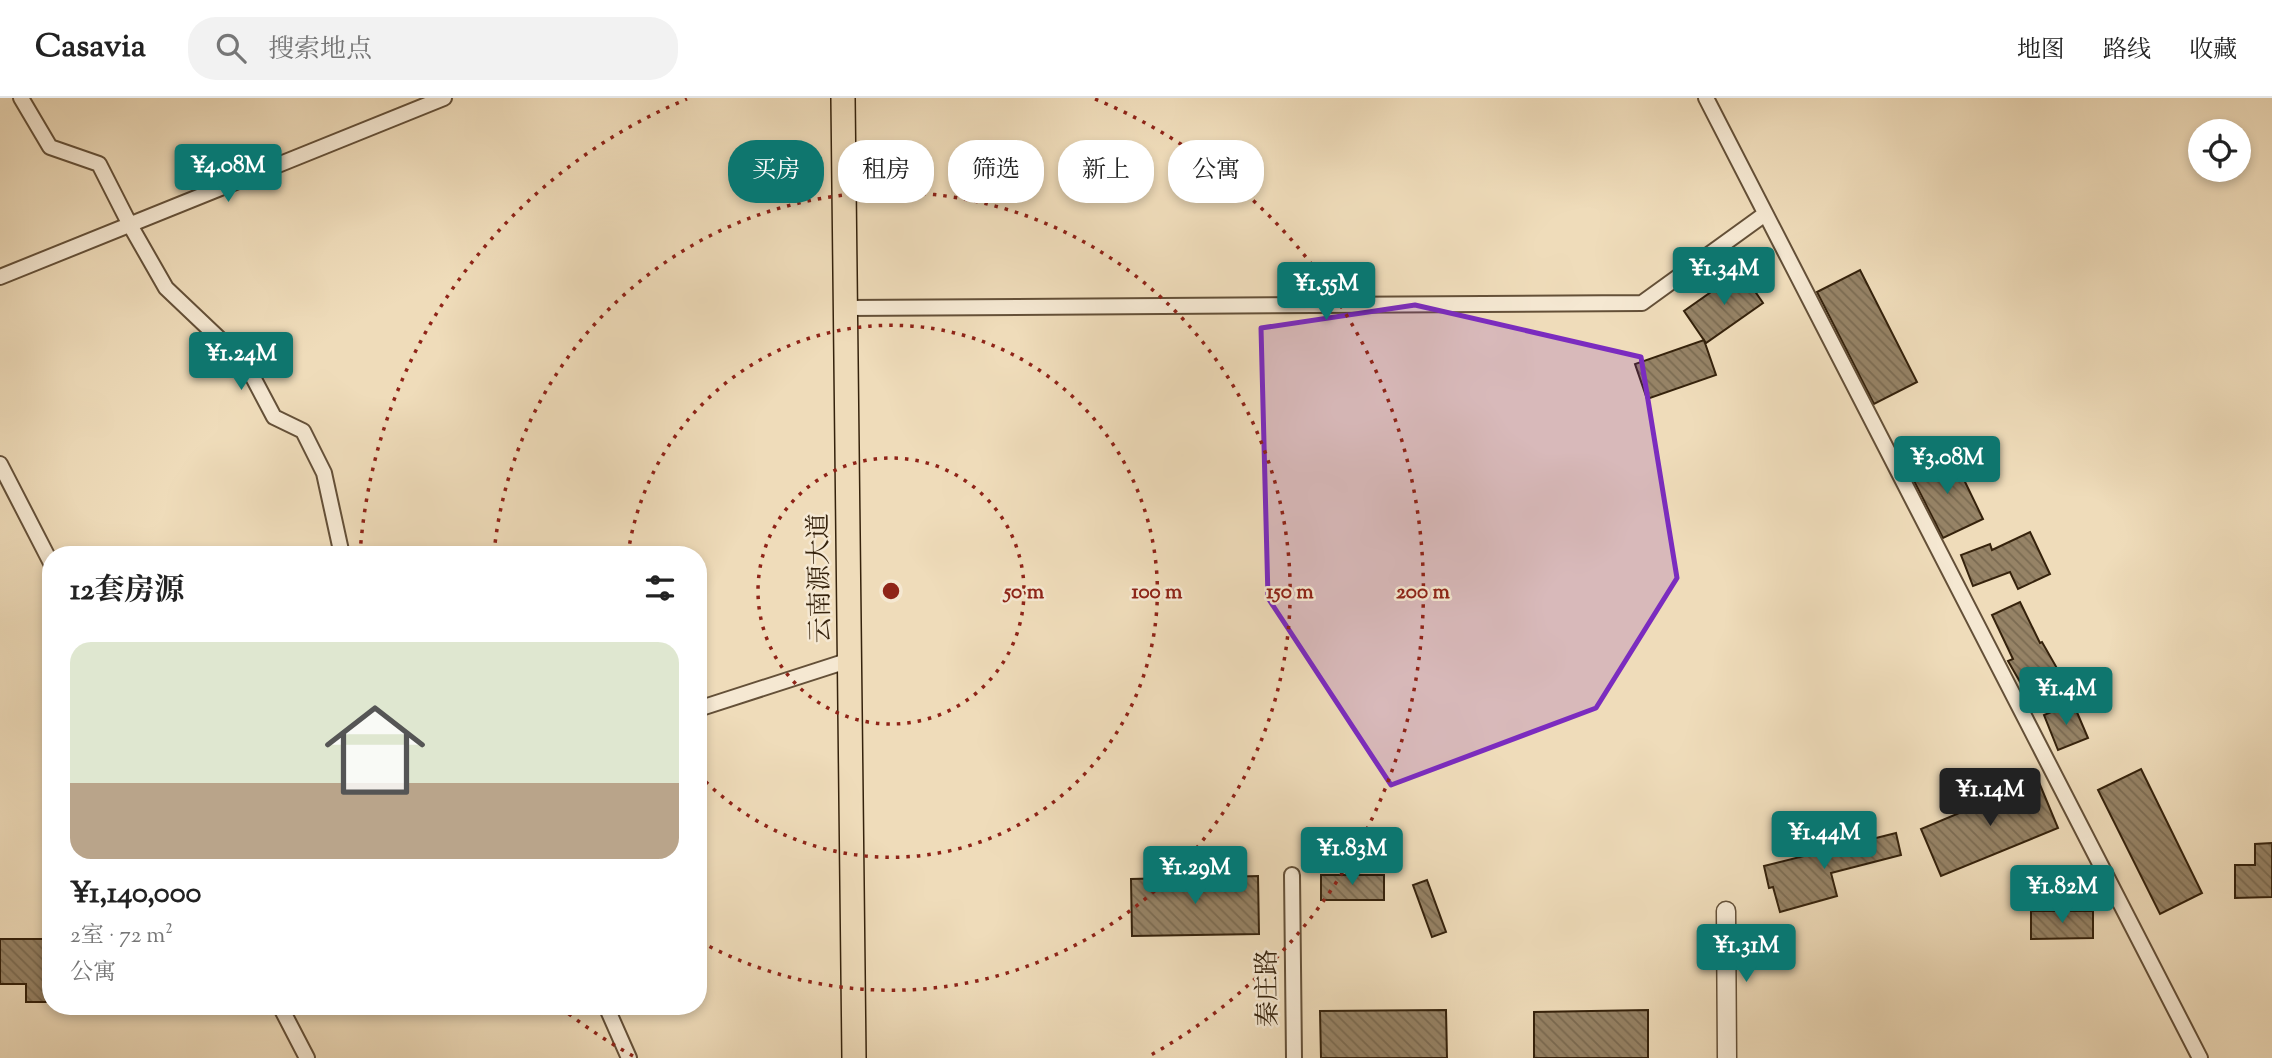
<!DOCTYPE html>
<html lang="zh">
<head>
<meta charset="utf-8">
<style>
  :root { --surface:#fff; --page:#f2f2f2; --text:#222; --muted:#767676; --line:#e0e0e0; --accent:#0f766e }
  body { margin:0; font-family:"Sorts Mill Goudy","Noto Serif SC",serif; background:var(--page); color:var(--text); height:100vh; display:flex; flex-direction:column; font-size:26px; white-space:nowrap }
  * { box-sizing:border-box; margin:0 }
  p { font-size:23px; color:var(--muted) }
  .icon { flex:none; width:38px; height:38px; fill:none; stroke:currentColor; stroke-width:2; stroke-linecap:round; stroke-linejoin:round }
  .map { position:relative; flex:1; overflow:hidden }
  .panel { position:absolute; left:42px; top:448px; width:665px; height:469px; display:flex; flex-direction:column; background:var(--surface); border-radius:28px; box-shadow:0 4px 10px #0003 }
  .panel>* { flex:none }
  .guide { position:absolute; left:728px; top:42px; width:665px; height:63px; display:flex; gap:14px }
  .fabs { position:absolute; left:2188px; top:21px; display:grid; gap:14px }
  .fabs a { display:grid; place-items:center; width:63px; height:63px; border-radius:50%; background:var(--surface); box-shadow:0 4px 10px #0003; font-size:35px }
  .price { position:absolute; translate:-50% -60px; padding:0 16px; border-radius:7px; background:var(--accent); color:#fff; font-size:23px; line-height:46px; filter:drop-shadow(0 2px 4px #0008) }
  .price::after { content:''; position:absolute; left:50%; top:42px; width:21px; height:16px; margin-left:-10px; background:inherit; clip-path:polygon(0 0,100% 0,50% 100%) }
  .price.active { background:#222; color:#fff }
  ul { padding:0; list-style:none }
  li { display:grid; align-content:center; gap:14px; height:371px; padding:0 28px }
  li+li { border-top:2px solid var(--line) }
  li span { display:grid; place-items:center; height:217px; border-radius:21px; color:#555 }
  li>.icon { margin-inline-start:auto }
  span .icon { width:126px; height:126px; fill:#fffc; stroke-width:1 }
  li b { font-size:30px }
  h2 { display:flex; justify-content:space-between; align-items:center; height:84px; padding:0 28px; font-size:30px }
  .chip { padding:0 24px; border-radius:28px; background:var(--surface); box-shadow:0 4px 10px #0003; font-size:24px; line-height:63px }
  .chip.active { background:var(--accent); color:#fff }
  header { display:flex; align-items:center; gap:42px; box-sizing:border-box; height:98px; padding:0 35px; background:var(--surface); border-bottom:2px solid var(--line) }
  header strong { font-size:33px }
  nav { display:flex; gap:38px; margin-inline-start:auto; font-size:24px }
  .search { width:490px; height:63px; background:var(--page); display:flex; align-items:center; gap:18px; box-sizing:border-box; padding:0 24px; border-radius:28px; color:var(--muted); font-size:26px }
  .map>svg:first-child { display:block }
  .building { fill:url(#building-back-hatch); stroke:#35220c; stroke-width:2 }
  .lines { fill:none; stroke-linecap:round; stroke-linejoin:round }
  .minor-casing { stroke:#645038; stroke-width:18 }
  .tertiary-casing { stroke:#645038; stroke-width:21 }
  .primary-casing { stroke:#35220c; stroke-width:26 }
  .minor { stroke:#f5e8d2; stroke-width:14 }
  .tertiary { stroke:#f5e8d2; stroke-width:18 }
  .primary { stroke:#efdcba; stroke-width:23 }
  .marked { fill:#7b2cbf; fill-opacity:0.2; stroke:#7b2cbf; stroke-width:5; stroke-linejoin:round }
  .ring { fill:none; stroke:#8f2418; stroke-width:3.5; stroke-dasharray:3.5 7 }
  .labels { text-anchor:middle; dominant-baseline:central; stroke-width:5; stroke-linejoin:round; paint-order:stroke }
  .street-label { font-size:26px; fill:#35220c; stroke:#f5e8d2 }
  .centre { fill:#8f2418; stroke:#f5e8d2; stroke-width:3.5 }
  .ring-label { font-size:21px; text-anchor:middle; font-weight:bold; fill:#8f2418; stroke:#f5e8d2; stroke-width:5; stroke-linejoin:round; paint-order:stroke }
</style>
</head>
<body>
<header>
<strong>Casavia</strong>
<div class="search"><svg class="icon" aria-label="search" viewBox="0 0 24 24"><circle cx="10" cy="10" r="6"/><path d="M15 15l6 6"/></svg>搜索地点</div>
<nav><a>地图</a><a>路线</a><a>收藏</a></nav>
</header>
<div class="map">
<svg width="2272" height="960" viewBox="0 0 2272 960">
  <defs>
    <pattern id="building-back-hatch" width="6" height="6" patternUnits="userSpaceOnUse" patternTransform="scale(1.75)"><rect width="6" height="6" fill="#968366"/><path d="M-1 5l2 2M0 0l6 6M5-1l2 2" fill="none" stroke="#7b6b52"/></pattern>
  </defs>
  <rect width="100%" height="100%" fill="#efdcba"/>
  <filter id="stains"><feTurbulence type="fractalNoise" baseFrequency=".00286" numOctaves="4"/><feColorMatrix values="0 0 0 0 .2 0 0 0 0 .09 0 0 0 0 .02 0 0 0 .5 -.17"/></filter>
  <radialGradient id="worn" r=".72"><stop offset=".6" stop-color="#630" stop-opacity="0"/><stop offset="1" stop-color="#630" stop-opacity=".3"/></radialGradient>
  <path class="building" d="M1860,172L1917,284L1874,306L1817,194Z
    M1741,173L1763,205L1706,245L1684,213Z
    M1704,242L1716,277L1647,301L1635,266Z
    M1951,355L1983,421L1943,440L1910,375Z
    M2030,434L2050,476L2018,491L2010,474L1973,488L1961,457L1990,446L1992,452Z
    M2020,504L2040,545L2042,544L2058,572L2024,591L2008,563L2013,561L1992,517Z
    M2073,605L2088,640L2058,652L2044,617Z
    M2141,671L2202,795L2160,816L2098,692Z
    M2038,682L2058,730L1941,778L1921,731Z
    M1896,735L1901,757L1831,775L1837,798L1780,814L1773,789L1769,790L1764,768Z
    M2272,745V799L2235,800V767H2255V746Z
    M1321,777H1384V802H1321Z
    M1258,778L1259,836L1132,838L1131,781Z
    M1427,782L1446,834L1432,839L1413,787Z
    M2031,813H2093V840L2031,841Z
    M0,841H50V904H26V886H0Z
    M1446,912L1447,960H1321L1320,913Z
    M1648,912V960H1534V914Z"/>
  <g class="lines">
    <defs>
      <path id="minor" d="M21,0L50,49L99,66L130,127L166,190L246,266L274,319L303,333L324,375L342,457
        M1706,0L2200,960
        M0,179L444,0
        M845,210L1642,205L1765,116
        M0,366L51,465
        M698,611L850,562
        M1292,777L1294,960
        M280,908L307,960
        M606,908L629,960"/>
      <path id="tertiary" d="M1726,813L1727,960"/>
      <path id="primary" d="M843,0L854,960"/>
    </defs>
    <use href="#minor" class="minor-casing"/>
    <use href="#tertiary" class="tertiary-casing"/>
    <use href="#primary" class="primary-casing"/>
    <use href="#minor" class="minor"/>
    <use href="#tertiary" class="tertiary"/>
    <use href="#primary" class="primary"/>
  </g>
  <path class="marked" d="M1415,207L1641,259L1677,480L1596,610L1391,687L1268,500L1261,230Z"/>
  <g class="ring">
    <circle cx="891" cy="493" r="133"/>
    <path d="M628 456A266 266 0 1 1 700 678"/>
    <path d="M494 455A399 399 0 1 1 701 844"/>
    <path d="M633 958A532 532 0 0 1 560 909M360 456A532 532 0 0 1 687 1M1095 1A532 532 0 0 1 1149 958"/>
  </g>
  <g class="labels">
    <g class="street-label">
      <text transform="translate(821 480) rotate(-91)">云南源大道</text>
      <text transform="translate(1269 890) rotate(-91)">秦庄路</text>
    </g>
  </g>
  <circle cx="891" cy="493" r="10" class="centre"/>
  <g class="ring-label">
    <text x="1024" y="500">50 m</text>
    <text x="1157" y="500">100 m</text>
    <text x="1290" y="500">150 m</text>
    <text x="1423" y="500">200 m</text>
  </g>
  <rect width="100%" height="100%" filter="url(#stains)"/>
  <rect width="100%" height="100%" fill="url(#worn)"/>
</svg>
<div class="fabs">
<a><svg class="icon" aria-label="locate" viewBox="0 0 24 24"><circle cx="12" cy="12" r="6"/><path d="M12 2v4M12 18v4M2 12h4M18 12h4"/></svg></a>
</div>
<b class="price" style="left:228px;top:106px">¥4.08M</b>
<b class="price" style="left:1724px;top:209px">¥1.34M</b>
<b class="price" style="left:1326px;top:224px">¥1.55M</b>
<b class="price" style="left:241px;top:294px">¥1.24M</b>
<b class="price" style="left:1947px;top:398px">¥3.08M</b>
<b class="price" style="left:2066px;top:629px">¥1.4M</b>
<b class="price active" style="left:1990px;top:730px">¥1.14M</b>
<b class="price" style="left:1824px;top:773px">¥1.44M</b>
<b class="price" style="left:1352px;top:789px">¥1.83M</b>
<b class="price" style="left:1195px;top:808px">¥1.29M</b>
<b class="price" style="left:2062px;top:827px">¥1.82M</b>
<b class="price" style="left:1746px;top:886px">¥1.31M</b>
<div class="guide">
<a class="chip active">买房</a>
<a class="chip">租房</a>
<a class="chip">筛选</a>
<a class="chip">新上</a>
<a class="chip">公寓</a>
</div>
<section class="panel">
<h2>12套房源<svg class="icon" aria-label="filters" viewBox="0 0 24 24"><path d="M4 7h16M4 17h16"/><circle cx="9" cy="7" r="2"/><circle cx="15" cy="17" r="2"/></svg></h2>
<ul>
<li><span style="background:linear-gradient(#dfe7d0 65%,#b9a48a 0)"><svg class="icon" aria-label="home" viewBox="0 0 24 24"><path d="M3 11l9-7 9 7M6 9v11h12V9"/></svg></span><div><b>¥1,140,000</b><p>2室 · 72 m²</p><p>公寓</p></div></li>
</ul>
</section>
</div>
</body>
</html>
